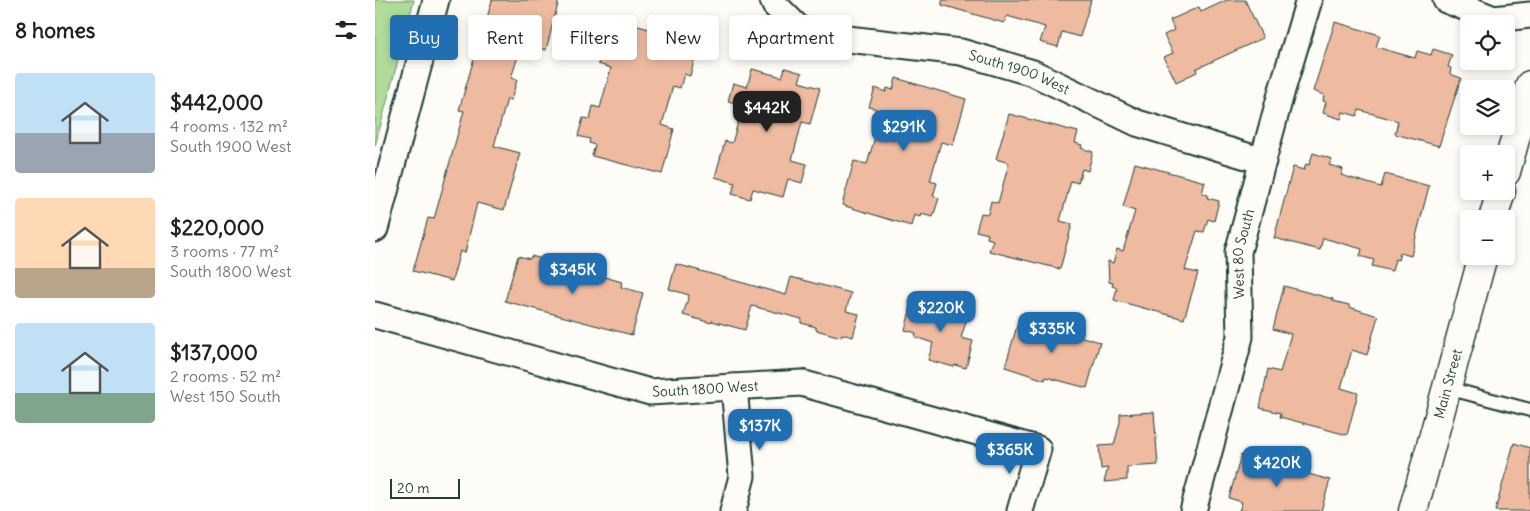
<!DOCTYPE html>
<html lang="en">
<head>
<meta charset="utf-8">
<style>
  :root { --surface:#fff; --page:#f6f6f6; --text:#202124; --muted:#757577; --accent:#1f6fb2 }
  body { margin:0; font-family:Delius,sans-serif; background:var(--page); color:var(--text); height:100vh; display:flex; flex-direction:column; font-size:19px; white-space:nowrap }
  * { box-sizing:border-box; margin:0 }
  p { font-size:16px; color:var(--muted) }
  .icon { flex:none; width:28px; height:28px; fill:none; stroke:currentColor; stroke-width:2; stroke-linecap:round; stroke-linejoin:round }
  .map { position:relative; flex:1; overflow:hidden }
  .panel { display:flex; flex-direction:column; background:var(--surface); width:375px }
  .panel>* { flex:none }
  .guide { position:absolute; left:15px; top:15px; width:475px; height:45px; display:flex; gap:10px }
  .buttons { position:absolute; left:1085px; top:15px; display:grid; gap:10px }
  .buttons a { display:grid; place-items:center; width:55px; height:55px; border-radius:5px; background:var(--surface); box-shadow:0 2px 8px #0003; font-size:25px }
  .scale { position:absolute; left:15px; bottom:12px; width:70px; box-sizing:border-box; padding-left:5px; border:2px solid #1f3d34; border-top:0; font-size:14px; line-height:18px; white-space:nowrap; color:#1f3d34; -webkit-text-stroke:4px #fdfcf7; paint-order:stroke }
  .price { position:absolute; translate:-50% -42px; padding:0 11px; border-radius:10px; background:var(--accent); color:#fff; font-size:16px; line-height:32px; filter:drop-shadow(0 1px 2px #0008) }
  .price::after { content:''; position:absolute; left:50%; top:30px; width:15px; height:11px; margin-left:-8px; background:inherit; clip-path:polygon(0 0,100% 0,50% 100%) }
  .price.selected { background:#222; color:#fff }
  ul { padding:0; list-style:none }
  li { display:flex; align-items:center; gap:15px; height:125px; padding:0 15px }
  li span { display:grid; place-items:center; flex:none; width:140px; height:100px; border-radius:5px; color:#555 }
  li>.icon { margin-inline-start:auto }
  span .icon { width:60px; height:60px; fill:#fffc; stroke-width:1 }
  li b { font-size:21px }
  h2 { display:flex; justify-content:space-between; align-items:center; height:60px; padding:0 15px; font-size:21px }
  .pill { padding:0 18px; border-radius:5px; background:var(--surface); box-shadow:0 2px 8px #0003; font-size:18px; line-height:45px }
  .pill.selected { background:var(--accent); color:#fff }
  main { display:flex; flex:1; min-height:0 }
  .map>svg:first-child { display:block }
  .green { fill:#b0db99; stroke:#688c66 }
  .building { fill:#eebaa0; stroke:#1f3d34 }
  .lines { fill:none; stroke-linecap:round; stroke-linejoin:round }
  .service-casing { stroke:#1f3d34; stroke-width:16 }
  .minor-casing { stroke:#1f3d34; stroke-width:29 }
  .secondary-casing { stroke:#1f3d34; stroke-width:31 }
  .service { stroke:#fdfcf7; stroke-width:12 }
  .minor { stroke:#fdfcf7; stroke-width:25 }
  .secondary { stroke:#fdfcf7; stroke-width:28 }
  .labels { text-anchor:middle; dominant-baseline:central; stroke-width:4; stroke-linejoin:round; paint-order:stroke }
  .street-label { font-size:14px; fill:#1f3d34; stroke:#fdfcf7 }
</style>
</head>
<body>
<main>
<section class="panel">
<h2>8 homes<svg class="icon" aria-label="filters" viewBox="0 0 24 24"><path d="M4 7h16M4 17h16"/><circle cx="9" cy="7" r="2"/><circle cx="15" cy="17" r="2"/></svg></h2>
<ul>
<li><span style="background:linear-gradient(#bfe0f5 60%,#9aa5b1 0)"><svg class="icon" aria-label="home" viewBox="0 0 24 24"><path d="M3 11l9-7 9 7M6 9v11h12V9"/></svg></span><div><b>$442,000</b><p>4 rooms · 132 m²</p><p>South 1900 West</p></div></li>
<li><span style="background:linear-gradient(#ffd9b3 70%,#b9a48a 0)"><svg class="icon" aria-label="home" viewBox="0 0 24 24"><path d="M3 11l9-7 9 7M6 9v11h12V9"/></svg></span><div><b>$220,000</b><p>3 rooms · 77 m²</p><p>South 1800 West</p></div></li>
<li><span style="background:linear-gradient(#bfe0f5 70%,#7fa58c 0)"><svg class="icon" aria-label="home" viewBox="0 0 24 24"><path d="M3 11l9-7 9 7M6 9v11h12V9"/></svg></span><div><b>$137,000</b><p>2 rooms · 52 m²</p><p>West 150 South</p></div></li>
</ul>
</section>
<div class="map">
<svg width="1155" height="511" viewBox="0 0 1155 511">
  <rect width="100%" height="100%" fill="#fdfcf7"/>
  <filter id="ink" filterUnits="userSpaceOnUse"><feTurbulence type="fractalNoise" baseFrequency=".02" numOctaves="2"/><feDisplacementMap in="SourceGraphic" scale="10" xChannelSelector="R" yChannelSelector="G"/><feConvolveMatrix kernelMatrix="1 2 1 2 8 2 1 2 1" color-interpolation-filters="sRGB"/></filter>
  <g filter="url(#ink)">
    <path class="green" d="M0,0H39L0,146Z"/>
    <path class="building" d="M117,0H184L171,50L147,44L136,78L142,80L136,100L132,99L119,146L145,153L129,210L102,203L90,253L85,251L77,281L38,271L53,218L59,219L89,111L84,110L100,55H102Z
      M567,0H716L705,37L687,32L683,47L665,42L670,27L632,16L629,23L567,5Z
      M852,0H870L888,38L821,69L822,72L801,82L789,57L798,53L789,35L799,30L795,20L824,7L826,12Z
      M236,19L305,37L302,48L309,50L308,53L320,57L315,76L309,74L305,88L298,86L287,125L299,129L287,174L217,156L220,145L214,143L215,139L203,136L208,118L215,119L218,106L225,108L236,68L223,64Z
      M960,22L1005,35L1001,47L1040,58L1042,51L1056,55L1058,49L1077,55L1073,67L1076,68L1075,74L1086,78L1064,146L1020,134L1023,121L984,110L982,116L968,112L966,119L948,113L951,102L948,101L949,95L938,91Z
      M410,68L427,73L424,82L445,88L435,124L427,122L417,160L432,164L427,183L413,179L408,197L378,189L375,199L357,194L360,183L340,177L350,141L357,143L368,105L353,101L358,83L372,87L377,69L407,77Z
      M521,78L591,99L578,145L566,142L555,181L562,183L558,196L564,198L558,217L546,214L545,217L539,215L536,226L467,205L479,161L492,164L504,124L497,122L501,109L494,107L500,88L511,92L512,88L518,90Z
      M634,114L703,132L700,143L707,145L706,148L718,152L713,171L707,169L703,183L696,181L685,221L697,224L685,269L614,251L618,240L612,238L613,234L601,231L606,213L613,214L616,201L623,203L634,163L621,159Z
      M938,153L957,159L954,165L968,169L966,175L1006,187L1010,174L1054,186L1036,256L1025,253L1023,260L1020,259L1017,271L997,266L999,260L985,256L987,249L948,238L945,250L899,238L918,167L929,170L931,164L934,165Z
      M760,163L830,182L827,193L833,195L832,198L844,201L839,221L833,219L829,232L822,231L810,270L823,273L809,319L739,300L742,288L737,286L738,283L734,282L733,261L738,263L742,249L748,251L760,211L748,207Z
      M143,256L155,259L156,256L167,259L168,256L186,261L183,271L225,282L226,276L247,282L246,287L268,293L257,335L130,301Z
      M301,264L411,295L416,277L476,293L471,311L484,314L478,337L467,334L466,337L441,330V327L426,323L427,319L377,306L370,330L337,321L336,323L308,315L314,295L294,289Z
      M909,286L958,299V301L974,305V307L1003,316L992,355L977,350L966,388L983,393L972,435L905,417L906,413L885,408L893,369L905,372L916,334L898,329Z
      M538,299L593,315L586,338L598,341L591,368L580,365L579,367L553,360L558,343L540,337L541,333L530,330Z
      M644,319L725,342L712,388L671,377L670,380L630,367Z
      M779,412L783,465L752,467V480L729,482L733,468L726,469L724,446L739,445L745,422V414Z
      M1139,443L1155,448V511H1120Z
      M866,455L955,480L946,511H864L867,502L854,498Z"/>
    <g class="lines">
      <defs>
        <path id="service" d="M1072,388L1155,410"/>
        <g id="minor">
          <path id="s1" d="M398,0L400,5L429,34L586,52L658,73L762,123L888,161"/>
          <path d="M1071,0L1119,19L1155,15"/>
          <path d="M0,229L61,0"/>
          <path id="s2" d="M0,315L275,392L426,383L663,449L645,511"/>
          <path d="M358,511L367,476L359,387"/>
          <path id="s3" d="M818,511L865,337L863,252L907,90L934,0"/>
        </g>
        <g id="secondary">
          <path d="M1131,172L1155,85"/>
          <path d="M1118,219L1126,191"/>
          <path id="s4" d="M1038,511L1108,256"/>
        </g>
      </defs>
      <use href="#service" class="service-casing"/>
      <use href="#minor" class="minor-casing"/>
      <use href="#secondary" class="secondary-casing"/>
      <use href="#service" class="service"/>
      <use href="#minor" class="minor"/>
      <use href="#secondary" class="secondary"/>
    </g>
  </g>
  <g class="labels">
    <g class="street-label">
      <text stroke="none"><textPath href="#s1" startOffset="266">South 1900 West</textPath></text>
      <text stroke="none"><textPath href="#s3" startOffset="264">West 80 South</textPath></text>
      <text stroke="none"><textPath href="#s4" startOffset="132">Main Street</textPath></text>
      <text stroke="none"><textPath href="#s2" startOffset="341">South 1800 West</textPath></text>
    </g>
  </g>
</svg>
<div class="buttons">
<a><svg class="icon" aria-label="locate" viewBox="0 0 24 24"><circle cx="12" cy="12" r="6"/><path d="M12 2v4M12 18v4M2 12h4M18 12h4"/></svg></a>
<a><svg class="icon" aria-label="layers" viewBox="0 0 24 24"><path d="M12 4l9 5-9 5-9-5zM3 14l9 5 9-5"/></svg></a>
<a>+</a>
<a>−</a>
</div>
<div class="scale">20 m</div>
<b class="price selected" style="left:392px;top:133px">$442K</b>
<b class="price" style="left:529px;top:152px">$291K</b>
<b class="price" style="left:198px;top:295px">$345K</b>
<b class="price" style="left:566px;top:333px">$220K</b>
<b class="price" style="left:677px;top:354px">$335K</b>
<b class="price" style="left:385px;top:451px">$137K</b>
<b class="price" style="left:635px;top:475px">$365K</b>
<b class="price" style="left:902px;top:488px">$420K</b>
<div class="guide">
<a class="pill selected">Buy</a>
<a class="pill">Rent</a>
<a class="pill">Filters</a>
<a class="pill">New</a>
<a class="pill">Apartment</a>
</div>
</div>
</main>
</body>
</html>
